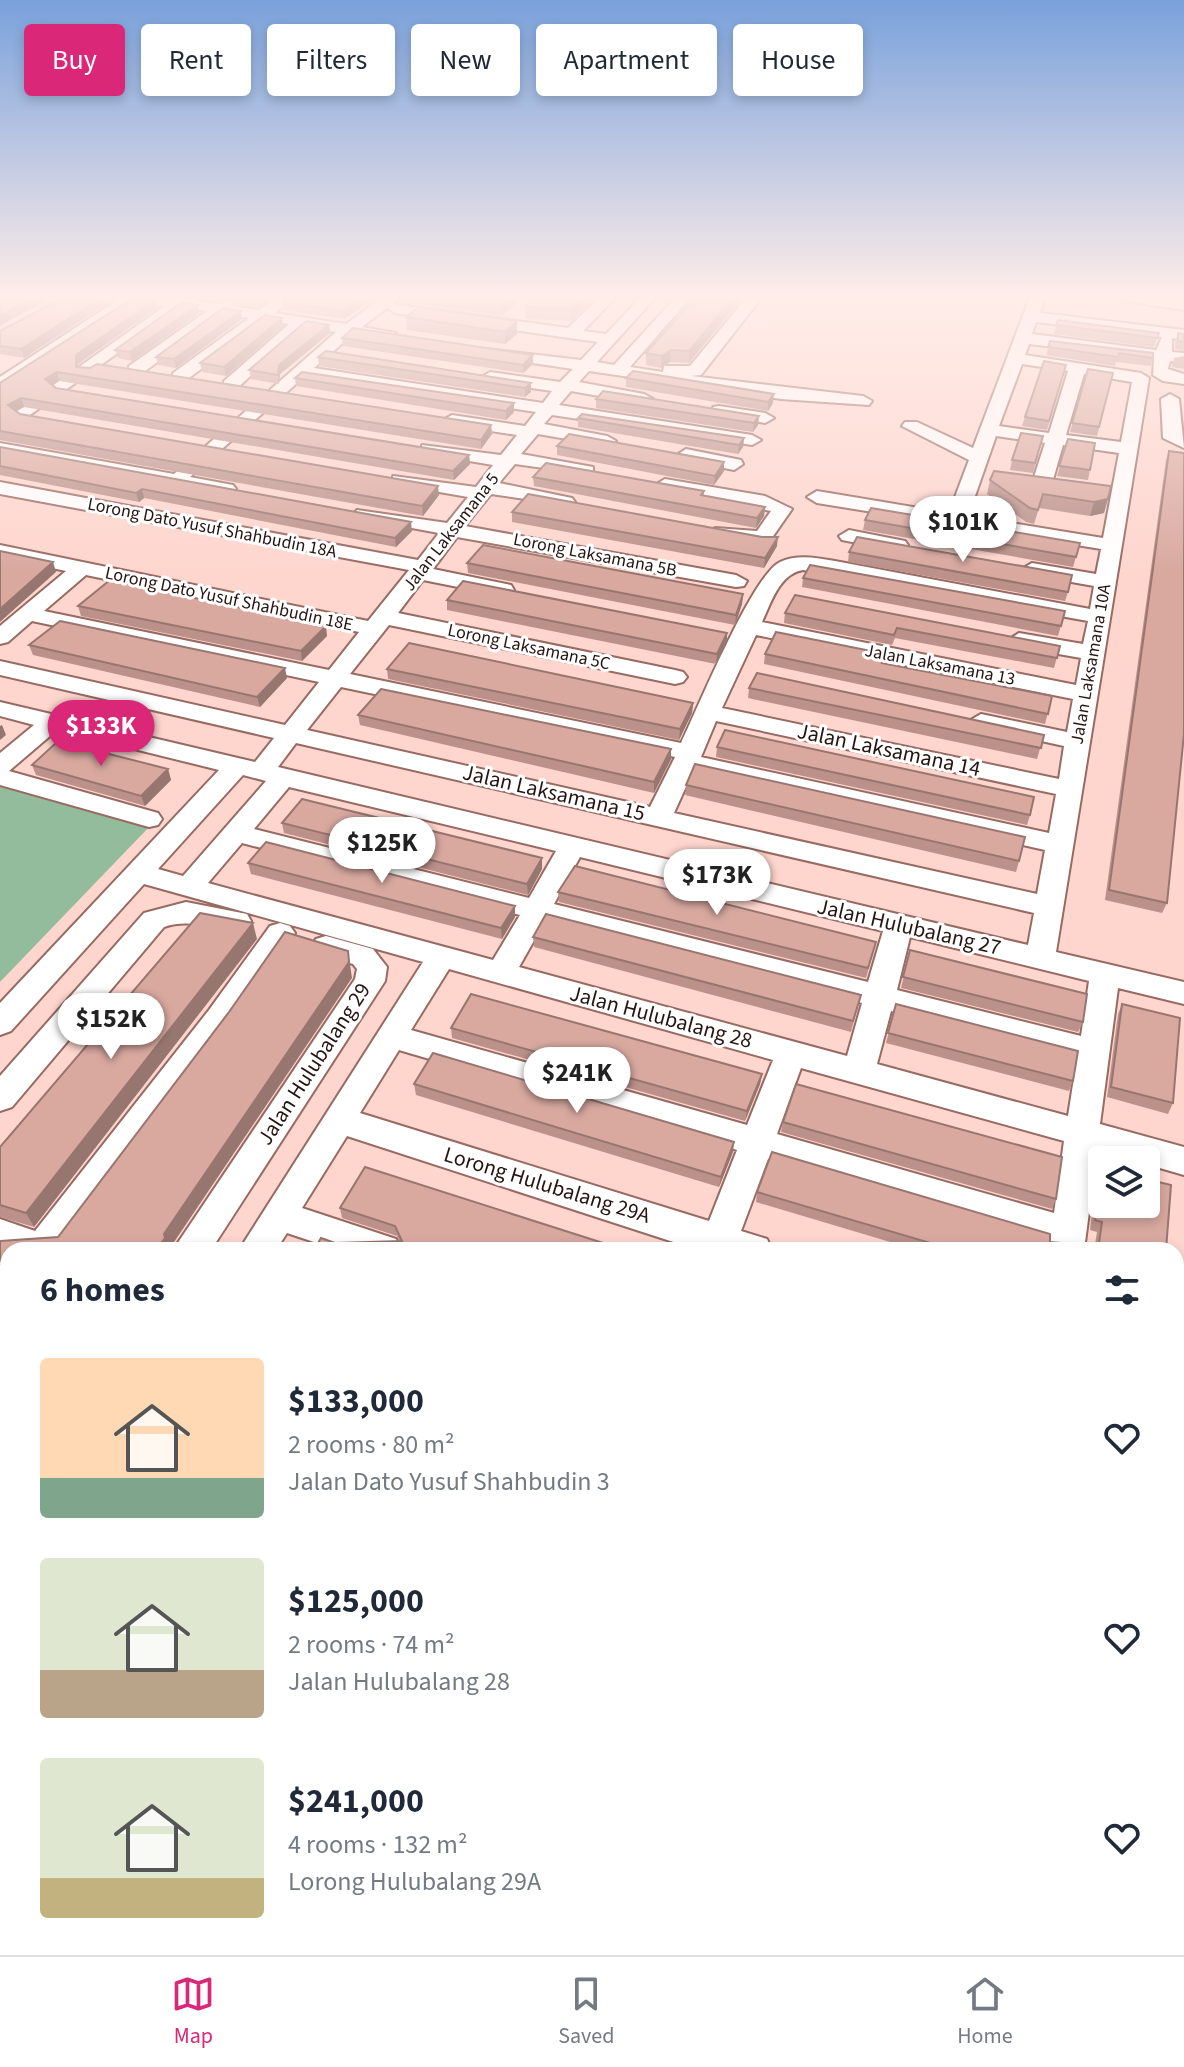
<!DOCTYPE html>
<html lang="en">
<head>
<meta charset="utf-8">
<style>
  :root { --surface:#fff; --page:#f6f6f7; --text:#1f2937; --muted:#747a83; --line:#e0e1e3; --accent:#db2777 }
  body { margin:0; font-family:"Source Sans 3",sans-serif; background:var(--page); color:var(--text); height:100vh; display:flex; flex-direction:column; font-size:30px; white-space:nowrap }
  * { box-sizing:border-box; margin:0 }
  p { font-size:26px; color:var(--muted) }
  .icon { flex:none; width:44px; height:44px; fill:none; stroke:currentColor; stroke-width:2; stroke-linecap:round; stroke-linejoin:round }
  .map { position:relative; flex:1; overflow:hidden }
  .sheet { position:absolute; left:0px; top:1242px; width:1184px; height:714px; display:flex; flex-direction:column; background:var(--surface); border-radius:24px 24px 0 0; box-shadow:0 4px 12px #0003 }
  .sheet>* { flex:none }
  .top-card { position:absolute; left:24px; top:24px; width:1136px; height:72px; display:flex; gap:16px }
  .tools { position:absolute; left:1088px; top:1146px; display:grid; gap:16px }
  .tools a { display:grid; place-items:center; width:72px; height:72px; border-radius:8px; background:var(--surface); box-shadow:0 4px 12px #0003; font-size:40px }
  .price { position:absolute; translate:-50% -68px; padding:0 18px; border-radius:28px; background:#fff; color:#222; font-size:26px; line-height:52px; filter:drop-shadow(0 2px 4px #0008) }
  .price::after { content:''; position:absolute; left:50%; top:48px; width:24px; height:18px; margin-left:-12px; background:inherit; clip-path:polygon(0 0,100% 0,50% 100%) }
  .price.on { background:var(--accent); color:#fff }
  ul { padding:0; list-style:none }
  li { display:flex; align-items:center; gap:24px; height:200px; padding:0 40px }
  li span { display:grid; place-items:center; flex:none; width:224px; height:160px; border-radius:8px; color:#555 }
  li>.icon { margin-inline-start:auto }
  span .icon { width:96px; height:96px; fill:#fffc; stroke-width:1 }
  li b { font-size:34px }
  h2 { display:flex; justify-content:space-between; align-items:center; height:96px; padding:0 40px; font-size:34px }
  .chip { padding:0 28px; border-radius:8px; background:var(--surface); box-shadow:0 4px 12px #0003; font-size:28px; line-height:72px }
  .chip.on { background:var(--accent); color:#fff }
  .tabs { display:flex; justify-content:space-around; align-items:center; height:112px; border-top:2px solid var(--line); background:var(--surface); font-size:22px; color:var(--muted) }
  .tabs a { display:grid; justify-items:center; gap:4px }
  .tabs .on { color:var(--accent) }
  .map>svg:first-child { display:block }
  .green { fill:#92bc9b }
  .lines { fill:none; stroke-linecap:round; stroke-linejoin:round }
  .minor-casing { stroke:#976a62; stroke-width:4 }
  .minor { fill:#fff; fill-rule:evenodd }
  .wall { fill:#bb918a }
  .shaded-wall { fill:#987670 }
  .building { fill:#d9a9a0; stroke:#987670; stroke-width:2 }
  .labels { text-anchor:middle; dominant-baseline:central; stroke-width:6; stroke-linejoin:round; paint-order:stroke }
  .far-street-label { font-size:18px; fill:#261411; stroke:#fff }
  .street-label { font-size:22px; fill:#261411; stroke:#fff }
</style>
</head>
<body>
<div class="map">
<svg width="1184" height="1955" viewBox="0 0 1184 1955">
  <rect width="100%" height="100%" fill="#fed6ce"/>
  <path class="green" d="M0,783L151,825L0,982Z"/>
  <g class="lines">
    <defs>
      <path id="minor" d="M101,297H194L193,300L217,304L233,300V306L259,310L277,297H294L275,313L346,324L383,297H400L393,304L568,328L600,297H616L583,331L606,334L641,297H656L597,362L614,365L676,297H691L630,367L663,372L664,366H690L747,297H762L701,375L691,376L863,396L872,401L869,405L781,399L589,371L579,382L644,394L653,399L644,404L571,391L559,405L752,435L761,440L752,445L552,415L544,424L607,436L616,441L607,446L538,434L521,454L593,467V475L515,464L499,483L572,498L575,502L572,506L491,494L465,526L736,575L747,581L744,586L736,587L457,537L433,569L511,585L514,590L511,595L503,596L423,580L398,613L675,670L683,672L687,677L683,682L675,684L389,625L350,674L681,743C698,708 752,576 780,562C797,554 817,558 835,561L1090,609L1094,586L1032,575L1022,569L1032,563L1096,574L1101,549L817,503L807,497L817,491L949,513L969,460L902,426L905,422H917L973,448L1030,297H1045L1040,313L1184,330V340L1172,338V352L1184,353V363L1170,361L1168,369L1184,374V384L1163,381L1153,375L1154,359L1029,344L1025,355L1141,373L1149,378L1056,952L1184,982V1004L1118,988L1100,1124L1184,1147V1175L1146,1164V1160H1131L1097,1151L1084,1250H1048L1049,1242L768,1159L741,1231L767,1239L772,1250H698L347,1136L302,1208L396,1239L401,1250H338L287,1233L276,1250H239L423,962L144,884L11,1031L0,1035V1003L219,770L57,730L9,771L158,813L162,819L158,825L149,827L0,785V753L34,725L0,716V702L255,762L274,738L0,675V661L285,725L319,682L32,621L8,642L0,644V626L66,571L0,557V545L368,621L409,570L0,494V482L418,560L439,533L357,518L354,514L357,510L447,523L468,497L393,484V476L476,487L493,465L422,453V445L501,455L517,435L452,425L443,420L452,415L525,426L536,412L304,377L190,477L233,485L236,489L226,495L0,453V443L174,474L336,332L305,327L236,389H224V381L289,324L265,321L185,381H173V373L249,318L223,314L141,374H129V366L207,311L183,307L0,436V423L165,306L134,303L0,390V377L115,302ZM387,308L395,313L598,342L581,360L486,349V355L492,357L573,369L560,382L490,372L482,377L490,382L552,391L543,403L314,368L352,335L396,339V333L362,327ZM1036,322L1162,337L1156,350L1032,334ZM1022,364L1068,371L1049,433L999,426ZM1084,374L1132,382L1121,442L1066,435ZM996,436L1045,443L1032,483L1042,489L1052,483L1063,445L1119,453L1103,538L968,516ZM803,570L1088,621L1083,644L1019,633L1008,640L1019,647L1081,658L1076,685L762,622C771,603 779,574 803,570ZM86,575L359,632L329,670L44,611ZM756,635L1073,699L1067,732L981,714L969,721L972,726L1064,746L1059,779L722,708ZM341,687L675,757L650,807L307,730ZM716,721L1056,794L1049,833L701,757ZM296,743L1034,913L1028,945L278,767ZM693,771L1045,850L1037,894L674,813ZM243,775L266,781L183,876L158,869ZM289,787L556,851L529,898L254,829ZM242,843L520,915L493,960L208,883ZM580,857L883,931L868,982L554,904ZM545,921L862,1003L847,1056L519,967ZM910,937L1089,981L1081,1036L897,990ZM449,969L773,1060L747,1125L411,1030ZM891,1011L1077,1059L1068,1116L877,1064ZM399,1050L737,1150L709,1221L360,1113ZM801,1068L1064,1141L1054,1213L777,1134Z
        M1119,297L1184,300V310L1126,301Z
        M1170,394L1179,399L1184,448L1163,438L1161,399Z
        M719,406L765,413L774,418L765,423L713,415V407Z
        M686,449L741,460L743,464L734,470L679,459L677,455Z
        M665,479L765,496L792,509L769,542L722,538L715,536L712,532L715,528L757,531L771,511L658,489L655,485Z
        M849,530L905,541L908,545L898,551L842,540L839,536Z
        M186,902L247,914L251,921L247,928C221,935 196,916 164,927L12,1107L0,1111V1076L144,913Z
        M280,923L290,926L295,933L290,940L231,1026L63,1250L8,1253L0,1250V1219L35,1231L209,1010L270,926Z
        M326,936L373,949L387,967L385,981L211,1250H173L355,979L357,969L353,964L316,953L311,946L316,939Z
        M1176,1364L1184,1367V1403L1176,1400Z
        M1176,1495L1184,1497V1539L1176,1537Z
        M8,1504V1555L0,1558V1507Z
        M8,1626V1679L0,1683V1629Z
        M1176,1645L1184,1647V1693L1176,1691Z
        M0,1711L8,1714V1761L0,1758Z
        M1176,1821L1184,1824V1874L1176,1871Z
        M0,1927L8,1931V1948H27L30,1955H0Z
        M436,1948H501L504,1955H439Z
        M907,1948H972L975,1955H910Z"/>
    </defs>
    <use href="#minor" class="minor-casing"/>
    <use href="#minor" class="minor"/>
  </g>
  <path class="wall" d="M65,297H107L108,303L24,358L0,354V331Z
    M232,297H272L259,307L237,303Z
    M376,297L344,319L283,310L282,302Z
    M402,297H523L502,316L403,302Z
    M533,297H595L571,321L526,319L525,307Z
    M696,297L689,363L670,362L661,368L646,365V353Z
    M198,305L199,313L132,361L118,358L115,350Z
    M157,308L78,364V368L491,425L492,434L481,449L59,381L52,385L56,388L469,455L470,464L454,480L24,407L16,411L20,414L439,495L423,516L0,440V383Z
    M406,317L517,334L505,344L407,330Z
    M242,319L176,368L158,365L156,357Z
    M1058,320L1159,333L1154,347L1054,334Z
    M329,325L330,333L280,374L279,384L251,379L249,370Z
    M283,326L226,376L202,372L200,363Z
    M1178,333L1184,334V351L1175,349V342Z
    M342,338L533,355V364L523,373L343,346Z
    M1050,341L1153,358L1151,366L1116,362L1115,366L1046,355Z
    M1184,356V369L1172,367L1174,358Z
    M318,357L531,383V392L525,397L319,366Z
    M1066,365L1047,430L1022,426L1025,417Z
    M1088,369L1113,373L1097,436L1070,432Z
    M295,378L514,412L506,420L296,386Z
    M626,378L773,403L768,411L626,387Z
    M596,399L759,416L758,425L753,432L596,408Z
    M578,418L744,438L743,447L738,454L578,427Z
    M1043,436L1033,473L1010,470L1012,460Z
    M1068,439L1090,470L1088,480L1057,476Z
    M557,446L724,462V471L714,485L557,455Z
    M0,447L412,531L396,547L144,498L139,502L0,475Z
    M1169,451L1167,903L1162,913L1105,900L1166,460Z
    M533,477L704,491V496L765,507L764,516L756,528L534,486Z
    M990,480L1111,486L1104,513L1090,516L1039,508L1034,524L1026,522L987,494Z
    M512,512L777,546L764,568L512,522Z
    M865,520L1080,543L1073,567L863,530Z
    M849,552L1068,592L1065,601L848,562Z
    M467,563L743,594L742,604L735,625L468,573Z
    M803,578L1065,611L1058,636L802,587Z
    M447,600L727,643L716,664L447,610Z
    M78,606L327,636L302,661L81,616Z
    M785,613L1060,646L1054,668L895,638L892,645L784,623Z
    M29,645L287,678L260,707L33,655Z
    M765,654H886L884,664L1052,696L1045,724L764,664Z
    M387,669L693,703L692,713L679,740L388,679Z
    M749,688L1044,735L1037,759L748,698Z
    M358,715L671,749V759L654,793L360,725Z
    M717,747L1030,815L1027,825L716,757Z
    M32,765L168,769L171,780L145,806L36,775Z
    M686,785L1019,861L1016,872L685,795Z
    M282,823L542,869L528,895L284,833Z
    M248,863L515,917L502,939L251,874Z
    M558,892L876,942L866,978L559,902Z
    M533,937L858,1005L851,1032L534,947Z
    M257,939L34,1227L0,1217V1147Z
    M910,950L1083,1022L1078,1032L901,988Z
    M896,1004L1073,1081L1069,1091L886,1043Z
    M1122,1004L1173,1103L1168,1114L1107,1097L1118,1014Z
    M451,1028L762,1074L760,1084L745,1121L452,1038Z
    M414,1084L733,1152L719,1187L416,1095Z
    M783,1122L1056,1199L1052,1209L781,1132Z
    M1101,1168L1166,1250H1094L1097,1232L1090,1230L1096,1178Z
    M757,1192L1050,1242L1059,1250H917L756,1202Z
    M340,1208L625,1250L335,1243L399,1241L397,1236L342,1218Z
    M1176,1427L1184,1430V1494L1180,1493V1529L1184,1531V1604L1176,1602Z
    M1176,1728L1184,1731V1821L1178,1818L1176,1820Z
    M1183,1869L1184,1955H1159L1142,1948H1176Z"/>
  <path class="shaded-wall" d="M34,297H52L0,326V316Z
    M102,297H107L108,303L24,358L21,349Z
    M217,297H232L218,300Z
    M260,297H272L259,307L258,299Z
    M363,297H376L344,319L342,311Z
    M509,297H523L502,316L501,304Z
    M583,297H595L571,321V309Z
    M734,297H743L689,363V351Z
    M155,300L157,308L78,364V376L76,367V355Z
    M198,305L199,313L132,361L130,352Z
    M241,311L242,319L176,368L174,359Z
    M282,318L283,326L226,376L224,367Z
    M517,321V334L505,344V332Z
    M329,325L330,333L280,374L279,384L278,375L279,365Z
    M671,350L670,362L661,368L662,356Z
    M533,355V364L523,373V365Z
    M57,372L59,381L47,388L45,379Z
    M531,383V392L525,397V388Z
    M774,394L773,403L768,411V402Z
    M21,398L24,407L11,414L8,405Z
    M514,403V412L506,420V411Z
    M759,416L758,425L753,432L754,423Z
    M491,425L492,434L481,449V440Z
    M744,438L743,447L738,454L739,445Z
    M469,455L470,464L454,480L453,471Z
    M724,462V471L714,485L715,476Z
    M438,486L439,495L423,516L422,506Z
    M142,489L144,498L139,502L136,493Z
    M1108,499L1104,513L1090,516L1094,502Z
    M765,507L764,516L756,528L757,518Z
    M411,522L412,531L396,547L395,538Z
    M778,537L777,546L764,568L765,558Z
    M53,562L56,572L0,622V609Z
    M743,594L742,604L735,625L736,615Z
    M326,626L327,636L302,661L301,651Z
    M727,633V643L716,664L717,654Z
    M285,668L287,678L260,707L257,697Z
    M693,703L692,713L679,740L680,729Z
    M2,725L6,735L0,740V726Z
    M671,749V759L654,793V782Z
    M168,769L171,780L145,806L141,796Z
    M542,858V869L528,895L527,884Z
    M515,906V917L502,939L501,928Z
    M253,923L257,939L34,1227L26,1213Z
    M348,951L352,978L170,1248L171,1250H156L164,1234Z
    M762,1074L760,1084L745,1121L747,1111Z
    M734,1142L733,1152L719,1187L721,1177Z
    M0,1263L7,1274L0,1278Z
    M8,1461V1488L0,1499V1472Z
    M430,1948H434L432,1955H428Z"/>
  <path class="building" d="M13,297H34L0,316V303Z
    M65,297H102L21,349L0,346V331Z
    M287,297H363L342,311L282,302Z
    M454,297H509L501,304Z
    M533,297H583L571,309L525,307Z
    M696,297H734L689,351L671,350L662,356L646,353Z
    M133,298L155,300L76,355V367L90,368L97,364L491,425L481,440L57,372L45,379L56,388L469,455L453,471L21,398L8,405L20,414L438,486L422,506L0,431V383Z
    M182,302L198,305L130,352L115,350Z
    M419,307L517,321L505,332L406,317Z
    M223,308L241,311L174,359L156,357Z
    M265,315L282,318L224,367L200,363Z
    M1058,320L1159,333L1157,338L1056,325Z
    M306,321L329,325L279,365L278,375L249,370Z
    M353,328L533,355L523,365L342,338Z
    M1178,333L1184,334V342L1178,341Z
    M1050,341L1153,353V358L1119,353L1118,357L1048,347Z
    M326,351L531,383L525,388L318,357Z
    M1044,361L1066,365L1049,421L1025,417Z
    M1088,369L1113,373L1099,427L1072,423Z
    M633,371L774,394L768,402L626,378Z
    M302,372L514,403L506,411L295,378Z
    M603,391L759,416L754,423L596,399Z
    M582,414L744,438L739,445L578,418Z
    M1021,433L1043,436L1035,463L1012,460Z
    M569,434L724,462L715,476L557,446Z
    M1068,439L1095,443L1090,470L1059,466Z
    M0,447L411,522L395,538L142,489L136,493L0,466Z
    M1169,451L1184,453V734L1167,903L1109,890Z
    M546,463L704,491L701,495L765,507L757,518L533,477Z
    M994,471L1111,486L1108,499L1094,502L1043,494L1038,510L1030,508L990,480Z
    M528,494L762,537H778L765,558L512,512Z
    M871,508L1080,543L1076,557L865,520Z
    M857,537L1072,575L1068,592L849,552Z
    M483,545L743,594L736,615L467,563Z
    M0,551L53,562L0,609Z
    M810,565L1065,611L1061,626L803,578Z
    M110,580L326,626L301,651L78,606Z
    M463,581L727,633L717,654L447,600Z
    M795,595L1060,646L1057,658L897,628L894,635L785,613Z
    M60,621L285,668L257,697L29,645Z
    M776,632L886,654L882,663L1052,696L1048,714L765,654Z
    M409,643L693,703L680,729L387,669Z
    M757,673L1044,735L1041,748L749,688Z
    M381,689L671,749L654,782L358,715Z
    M725,730L1034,797L1030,815L717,747Z
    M58,741L168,769L141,796L32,765Z
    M695,764L1025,837L1019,861L686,785Z
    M302,799L542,858L527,884L282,823Z
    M266,842L515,906L501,928L248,863Z
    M575,866L876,942L868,968L558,892Z
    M200,913L253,923L26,1213L0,1205V1147Z
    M546,914L861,995L853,1021L533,937Z
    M285,932L348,951L349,962L164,1234L165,1238L156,1250H8V1461L0,1472V1306L1,1305L2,1262L0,1261V1241L58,1237L229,1012Z
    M910,950L1087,994L1083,1022L903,977Z
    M471,994L762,1074L747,1111L451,1028Z
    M896,1004L1078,1051L1073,1081L888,1033Z
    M1122,1004L1180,1018L1173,1103L1111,1087Z
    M433,1053L734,1142L721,1177L414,1084Z
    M796,1084L1062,1157L1056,1199L783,1122Z
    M772,1152L1050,1234V1242L1060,1243L1059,1250H954L757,1192Z
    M365,1167L625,1250H314L321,1238L335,1243L402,1241L395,1226L340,1208Z
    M1101,1168L1102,1204H1146V1179L1171,1185L1166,1250H1098L1102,1222L1095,1220Z
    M1176,1427L1184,1430V1484L1180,1486V1529L1184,1531V1594L1176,1592Z
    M1176,1728L1184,1731V1813L1181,1816L1176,1814Z
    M8,1760V1856L0,1852V1773Z
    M1176,1856L1181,1858L1184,1869V1955H1177L1160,1948H1176Z
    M195,1948H430L428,1955H209Z
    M504,1948H730L746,1955H474V1954L506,1952Z"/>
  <linearGradient id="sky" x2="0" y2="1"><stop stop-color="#79a1db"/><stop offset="0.52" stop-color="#ffede9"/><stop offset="1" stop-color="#ffede9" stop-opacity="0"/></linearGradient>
  <rect width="1184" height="571" fill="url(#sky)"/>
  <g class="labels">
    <g class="far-street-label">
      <text transform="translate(212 528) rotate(11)">Lorong Dato Yusuf Shahbudin 18A</text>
      <text transform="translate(451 532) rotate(-52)">Jalan Laksamana 5</text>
      <text transform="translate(595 555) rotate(11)">Lorong Laksamana 5B</text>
      <text transform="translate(229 599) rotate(12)">Lorong Dato Yusuf Shahbudin 18E</text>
      <text transform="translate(529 647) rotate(12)">Lorong Laksamana 5C</text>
      <text transform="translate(1091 664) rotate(-80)">Jalan Laksamana 10A</text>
      <text transform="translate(940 665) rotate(11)">Jalan Laksamana 13</text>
    </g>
    <g class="street-label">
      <text transform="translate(889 750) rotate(12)">Jalan Laksamana 14</text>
      <text transform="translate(554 793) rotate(13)">Jalan Laksamana 15</text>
      <text transform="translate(909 927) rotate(13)">Jalan Hulubalang 27</text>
      <text transform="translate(661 1017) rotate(15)">Jalan Hulubalang 28</text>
      <text transform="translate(314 1064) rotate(-57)">Jalan Hulubalang 29</text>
      <text transform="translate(547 1185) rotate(17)">Lorong Hulubalang 29A</text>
    </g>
  </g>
</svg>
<div class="tools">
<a><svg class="icon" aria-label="layers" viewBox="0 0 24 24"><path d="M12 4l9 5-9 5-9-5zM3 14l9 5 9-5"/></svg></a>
</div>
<b class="price" style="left:963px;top:564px">$101K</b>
<b class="price on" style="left:101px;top:768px">$133K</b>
<b class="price" style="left:382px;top:885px">$125K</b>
<b class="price" style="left:717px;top:917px">$173K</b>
<b class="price" style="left:111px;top:1061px">$152K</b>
<b class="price" style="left:577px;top:1115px">$241K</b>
<div class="top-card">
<a class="chip on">Buy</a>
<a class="chip">Rent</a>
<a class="chip">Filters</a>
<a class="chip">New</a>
<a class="chip">Apartment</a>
<a class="chip">House</a>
</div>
<section class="sheet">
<h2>6 homes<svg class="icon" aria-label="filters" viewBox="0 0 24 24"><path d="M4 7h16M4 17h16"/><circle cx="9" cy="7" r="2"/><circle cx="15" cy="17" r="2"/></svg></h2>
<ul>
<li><span style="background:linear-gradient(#ffd9b3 75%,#7fa58c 0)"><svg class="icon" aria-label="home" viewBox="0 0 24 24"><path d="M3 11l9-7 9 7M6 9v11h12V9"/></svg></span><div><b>$133,000</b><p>2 rooms · 80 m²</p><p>Jalan Dato Yusuf Shahbudin 3</p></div><svg class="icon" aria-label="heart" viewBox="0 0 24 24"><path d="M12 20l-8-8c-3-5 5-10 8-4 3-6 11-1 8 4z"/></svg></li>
<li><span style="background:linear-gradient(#dfe7d0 70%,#b9a48a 0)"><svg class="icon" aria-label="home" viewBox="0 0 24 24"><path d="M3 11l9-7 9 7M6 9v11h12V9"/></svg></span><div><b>$125,000</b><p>2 rooms · 74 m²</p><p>Jalan Hulubalang 28</p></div><svg class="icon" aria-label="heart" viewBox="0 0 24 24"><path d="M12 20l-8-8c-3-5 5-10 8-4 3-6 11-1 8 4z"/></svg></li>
<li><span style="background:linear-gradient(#dfe7d0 75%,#c2b280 0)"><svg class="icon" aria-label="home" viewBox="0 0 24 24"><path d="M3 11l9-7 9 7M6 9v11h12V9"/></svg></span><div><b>$241,000</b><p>4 rooms · 132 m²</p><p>Lorong Hulubalang 29A</p></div><svg class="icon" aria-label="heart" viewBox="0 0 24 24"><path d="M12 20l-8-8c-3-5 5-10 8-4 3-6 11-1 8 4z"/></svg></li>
</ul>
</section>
</div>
<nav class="tabs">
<a class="on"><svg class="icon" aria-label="map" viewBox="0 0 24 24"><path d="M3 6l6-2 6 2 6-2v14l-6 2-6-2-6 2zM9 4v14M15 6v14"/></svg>Map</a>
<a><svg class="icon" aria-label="saved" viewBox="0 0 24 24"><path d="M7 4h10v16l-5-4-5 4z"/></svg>Saved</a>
<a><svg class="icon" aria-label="home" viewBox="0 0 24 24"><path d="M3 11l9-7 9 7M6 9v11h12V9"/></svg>Home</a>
</nav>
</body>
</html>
